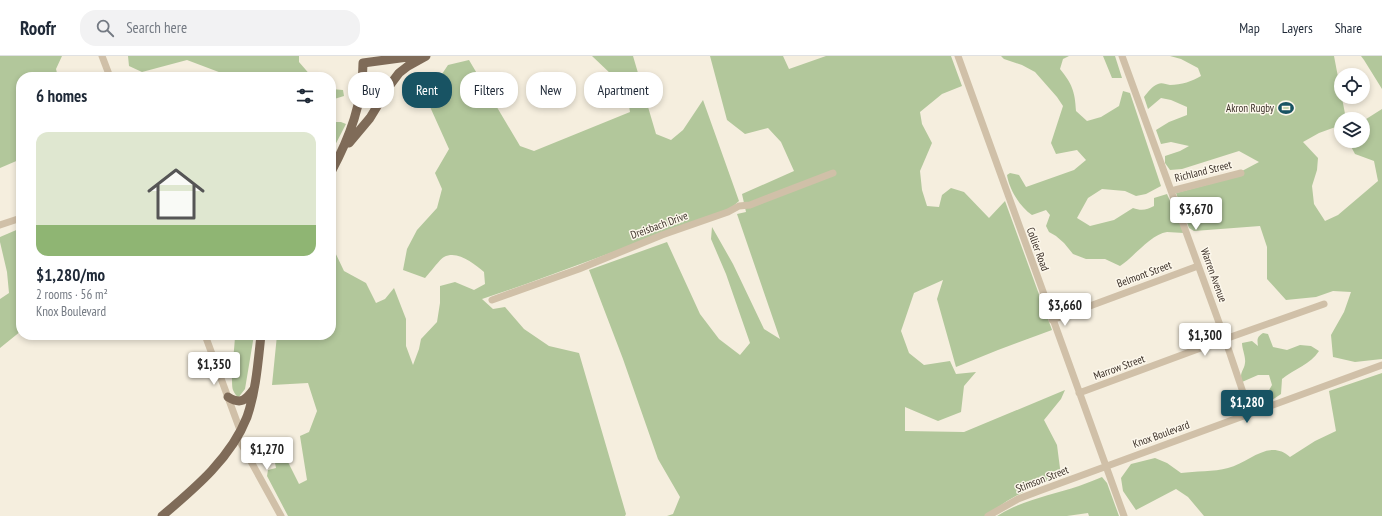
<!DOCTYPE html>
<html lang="en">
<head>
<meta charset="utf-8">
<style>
  :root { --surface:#fff; --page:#f2f2f3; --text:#1f2937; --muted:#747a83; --line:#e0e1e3; --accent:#185363 }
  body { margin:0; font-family:"PT Sans Narrow",sans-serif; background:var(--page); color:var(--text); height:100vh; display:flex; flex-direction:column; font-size:15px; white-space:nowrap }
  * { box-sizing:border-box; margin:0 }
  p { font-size:13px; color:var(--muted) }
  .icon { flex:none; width:22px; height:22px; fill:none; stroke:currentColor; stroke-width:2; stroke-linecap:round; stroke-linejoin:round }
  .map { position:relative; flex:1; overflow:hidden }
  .sheet { position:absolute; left:16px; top:16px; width:320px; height:268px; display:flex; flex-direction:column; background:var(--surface); border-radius:16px; box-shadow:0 2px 6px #0003 }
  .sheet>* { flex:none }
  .guide { position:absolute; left:348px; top:16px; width:380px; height:36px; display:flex; gap:8px }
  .fabs { position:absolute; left:1334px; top:12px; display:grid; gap:8px }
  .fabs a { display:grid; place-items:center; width:36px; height:36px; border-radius:50%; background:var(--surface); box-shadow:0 2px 6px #0003; font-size:20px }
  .price { position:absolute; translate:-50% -34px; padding:0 9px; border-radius:4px; background:#fff; color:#222; font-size:13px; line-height:26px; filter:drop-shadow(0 1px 2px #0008) }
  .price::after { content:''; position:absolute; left:50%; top:24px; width:12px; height:9px; margin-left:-6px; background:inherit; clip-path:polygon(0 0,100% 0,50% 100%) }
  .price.on { background:var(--accent); color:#fff }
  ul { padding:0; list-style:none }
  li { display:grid; align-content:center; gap:8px; height:212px; padding:0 20px }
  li+li { border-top:1px solid var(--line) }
  li span { display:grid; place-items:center; height:124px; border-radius:12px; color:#555 }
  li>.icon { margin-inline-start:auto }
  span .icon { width:72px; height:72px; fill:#fffc; stroke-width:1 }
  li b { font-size:17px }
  h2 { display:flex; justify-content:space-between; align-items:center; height:48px; padding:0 20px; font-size:17px }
  .pill { padding:0 14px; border-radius:16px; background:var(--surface); box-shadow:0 2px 6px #0003; font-size:14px; line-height:36px }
  .pill.on { background:var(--accent); color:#fff }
  header { display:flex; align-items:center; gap:24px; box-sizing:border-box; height:56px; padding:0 20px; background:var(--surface); border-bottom:1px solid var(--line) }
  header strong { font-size:19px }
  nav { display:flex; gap:22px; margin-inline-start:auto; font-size:14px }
  .search { width:280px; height:36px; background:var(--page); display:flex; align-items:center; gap:10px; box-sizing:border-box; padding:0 14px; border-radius:16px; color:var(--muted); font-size:15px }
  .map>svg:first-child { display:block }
  .green { fill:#b2c79b }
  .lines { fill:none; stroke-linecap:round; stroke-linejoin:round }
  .minor { stroke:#d0c0a8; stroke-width:7 }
  .major { stroke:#7f6b58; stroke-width:9 }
  .labels { text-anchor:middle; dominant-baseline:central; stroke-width:3; stroke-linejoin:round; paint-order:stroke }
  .poi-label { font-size:11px; fill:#3c3129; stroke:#fcf7eb; text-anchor:end }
  .street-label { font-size:11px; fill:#3c3129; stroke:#fcf7eb }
</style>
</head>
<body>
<header>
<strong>Roofr</strong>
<div class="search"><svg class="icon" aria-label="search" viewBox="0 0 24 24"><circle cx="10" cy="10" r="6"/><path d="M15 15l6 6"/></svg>Search here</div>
<nav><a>Map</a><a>Layers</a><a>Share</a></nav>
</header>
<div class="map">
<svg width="1382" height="460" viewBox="0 0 1382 460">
  <rect width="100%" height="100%" fill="#f5eede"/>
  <path class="green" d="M0,0H62L56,13L58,21H21V103L0,112Z
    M128,0H299V6L312,21H232L187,4L142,16L129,10Z
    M592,0H633L656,78L671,84L683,74L703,44L739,145L730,153L526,228L482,243L493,253L505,251L524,273L549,290L579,297L626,458L625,460H288L267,420L268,414L276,412L272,391L274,386L281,392L299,428L307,424L300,380L309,376L317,355L308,327L272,329L277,279H331V192H333L344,215L366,227L376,247L385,243L394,232L406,263V290L413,309L419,293L421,283L437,266L440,247V230L455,226L474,234L485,228L484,216C474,208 458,194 444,201C440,203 429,218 425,222L403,214L407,193L417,174L437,152L442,133L435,117L449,93L422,33L440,21L448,9L469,4L520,90L534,95L630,56L627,39L612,19Z
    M710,0H783L789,13L826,0H951L962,30L942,38L920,56L922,68L932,87L920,115L922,134L927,150L939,151L942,139L951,132L964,136L989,162L1005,145L1052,274L998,294L956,311L937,243L943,224L914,237L901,275L909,297L924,309L950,305L956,318L976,316L964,330L961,356L938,365L905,351V375L964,376L1065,334L1061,343L1044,364L1057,389L1061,420L1032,431L1007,445L985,460H667L673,458L680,441L658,403L623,303L589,214L667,186L700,258L719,283L740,299L750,287L726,218L711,183L712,171L733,208L764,273L780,283L737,158L746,156L742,138L794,115L781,86L768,72L745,78L727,64Z
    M1001,0H1069L1063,3L1060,13C1072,28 1075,35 1076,55L1087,65L1101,61L1119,50L1123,35L1130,37L1161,130L1146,138L1136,140L1125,135L1102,133L1088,142L1077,162L1090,170L1114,164L1133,152C1141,155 1147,154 1154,150V142L1167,138L1184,177C1178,177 1173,176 1167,176C1151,178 1134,201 1120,210L1105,203H1086L1073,198L1064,187L1056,180L1049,176L1046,170L1050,159L1046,154L1032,159C1020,151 1009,133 1007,119L1010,117L1019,119L1026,131L1074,114L1086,104L1077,94L1056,98L1051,87L1063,50L1057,41L1035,16L1022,9L1004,3Z
    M1103,0H1115L1122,22H1112Z
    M1170,0H1334L1346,63H1341V69L1319,77L1303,86L1318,102L1317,114L1312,130L1314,148L1325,165L1338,159L1378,125L1374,105L1355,98L1348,85H1363V65L1382,53V303L1355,306L1333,301L1331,279L1344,256L1351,236L1333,235L1316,241L1286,244L1267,223V191L1260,170L1194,175L1189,172L1176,137L1225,124L1259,106L1239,95L1182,113L1170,114L1165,107V100L1180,95L1189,90L1171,86L1161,88L1156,74L1169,66L1187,59V51L1171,44L1161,42L1148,53L1144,41C1148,36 1152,30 1158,28C1161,26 1166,28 1170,29C1181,29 1193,25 1201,20L1198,12L1181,3Z
    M1361,0H1382V33L1364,4Z
    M331,33L343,34L344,40L331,44Z
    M331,66H341L346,68L331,97Z
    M21,172V275L0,292V243L9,237L7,216L0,186V181Z
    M1263,277L1268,278L1273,291L1287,294L1300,289L1311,290L1319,295C1311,308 1294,313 1282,323L1281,338L1272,344L1264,343L1272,329L1269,319H1258L1242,326C1239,316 1244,315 1245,307C1246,301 1242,293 1242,287L1252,285L1258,290C1257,283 1257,281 1263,277Z
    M235,279H254L245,333L238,342C237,340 234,337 233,334C230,327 235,290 235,279Z
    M1382,317V460H1204L1188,441L1176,433L1136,454L1123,435L1121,422L1131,408L1155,402L1167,407L1181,417C1195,415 1214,416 1228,412C1249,407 1269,382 1290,401L1315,385L1336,375L1329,335Z
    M1102,421L1107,427L1119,460H1089L1088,457L1067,460H997C1022,444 1052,439 1079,430C1087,427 1095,424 1102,421Z"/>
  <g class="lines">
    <path class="minor" d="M102,0L110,21
      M958,0L1124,460
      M1122,0L1225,283L1250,357
      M1171,135L1241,117
      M0,169L21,162
      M492,244L579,213L662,179L728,156L739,150L750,149L833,117
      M1052,264L1198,210
      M205,279L240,374
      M1079,337L1225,283L1324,248
      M237,380L281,460
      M988,460L1018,443L1039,435L1382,309"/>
    <path class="major" d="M349,87L370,62L390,29L399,17L408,10L426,0
      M331,116C350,81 363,46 363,7L415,0
      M228,341C241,349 246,344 254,333
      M162,460C195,432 231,402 247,361C256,335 258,306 261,279"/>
  </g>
  <defs>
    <symbol id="stadium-bare" viewBox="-9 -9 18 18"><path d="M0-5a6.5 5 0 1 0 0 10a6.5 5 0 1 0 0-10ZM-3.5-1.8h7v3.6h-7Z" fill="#185363" stroke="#fcf7eb" stroke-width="2.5" paint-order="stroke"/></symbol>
  </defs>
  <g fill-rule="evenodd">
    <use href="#stadium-bare" x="1275" y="41" width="22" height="22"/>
  </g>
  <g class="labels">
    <g class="poi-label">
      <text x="1274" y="52">Akron Rugby</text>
    </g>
    <g class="street-label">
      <text transform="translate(1203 115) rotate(-14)">Richland Street</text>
      <text transform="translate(659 169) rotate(-20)">Dreisbach Drive</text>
      <text transform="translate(1038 193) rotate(70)">Collier Road</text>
      <text transform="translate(1144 218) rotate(-20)">Belmont Street</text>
      <text transform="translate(1214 219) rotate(70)">Warren Avenue</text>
      <text transform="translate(1119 311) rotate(-20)">Marrow Street</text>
      <text transform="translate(1161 378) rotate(-20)">Knox Boulevard</text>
      <text transform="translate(1042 423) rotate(-21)">Stimson Street</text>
    </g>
  </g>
</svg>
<div class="fabs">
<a><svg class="icon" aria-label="locate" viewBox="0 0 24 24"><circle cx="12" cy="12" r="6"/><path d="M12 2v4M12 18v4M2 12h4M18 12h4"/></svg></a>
<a><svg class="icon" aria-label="layers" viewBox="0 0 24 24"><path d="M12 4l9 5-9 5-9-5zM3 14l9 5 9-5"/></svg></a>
</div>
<b class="price" style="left:1196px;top:175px">$3,670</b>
<b class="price" style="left:1065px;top:271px">$3,660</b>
<b class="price" style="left:1205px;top:301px">$1,300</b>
<b class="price" style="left:214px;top:330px">$1,350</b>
<b class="price on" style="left:1247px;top:368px">$1,280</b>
<b class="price" style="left:267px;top:415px">$1,270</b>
<div class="guide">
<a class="pill">Buy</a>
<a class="pill on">Rent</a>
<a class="pill">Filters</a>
<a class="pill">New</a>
<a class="pill">Apartment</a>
</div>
<section class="sheet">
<h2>6 homes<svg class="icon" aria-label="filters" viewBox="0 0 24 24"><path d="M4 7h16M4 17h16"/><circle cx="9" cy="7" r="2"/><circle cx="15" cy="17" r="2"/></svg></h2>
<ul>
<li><span style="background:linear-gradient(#dfe7d0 75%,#8fb573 0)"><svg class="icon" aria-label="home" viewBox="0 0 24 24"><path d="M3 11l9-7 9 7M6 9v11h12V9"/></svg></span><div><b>$1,280/mo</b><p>2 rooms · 56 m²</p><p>Knox Boulevard</p></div></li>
</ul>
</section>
</div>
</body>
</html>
